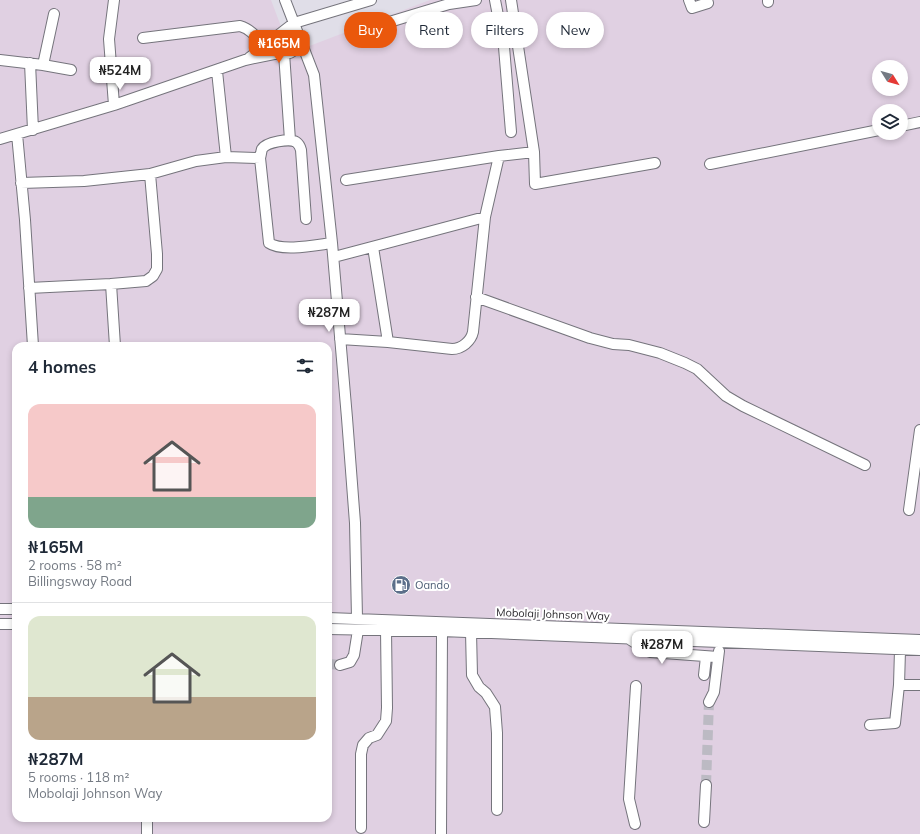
<!DOCTYPE html>
<html lang="en">
<head>
<meta charset="utf-8">
<style>
  :root { --surface:#fff; --page:#f2f2f3; --text:#1f2937; --muted:#747a83; --line:#e0e1e3; --accent:#ea580c }
  body { margin:0; font-family:Mulish,sans-serif; background:var(--page); color:var(--text); height:100vh; display:flex; flex-direction:column; font-size:15px; white-space:nowrap }
  * { box-sizing:border-box; margin:0 }
  p { font-size:13px; color:var(--muted) }
  .icon { flex:none; width:22px; height:22px; fill:none; stroke:currentColor; stroke-width:2; stroke-linecap:round; stroke-linejoin:round }
  .map { position:relative; flex:1; overflow:hidden }
  .side { position:absolute; left:12px; top:342px; width:320px; height:480px; display:flex; flex-direction:column; background:var(--surface); border-radius:12px; box-shadow:0 2px 6px #0003 }
  .side>* { flex:none }
  .top-card { position:absolute; left:344px; top:12px; width:380px; height:36px; display:flex; gap:8px }
  .needle { width:26px; rotate:127deg }
  .buttons { position:absolute; left:872px; top:60px; display:grid; gap:8px }
  .buttons a { display:grid; place-items:center; width:36px; height:36px; border-radius:50%; background:var(--surface); box-shadow:0 2px 6px #0003; font-size:20px }
  .price { position:absolute; translate:-50% -34px; padding:0 9px; border-radius:8px; background:#fff; color:#222; font-size:13px; line-height:26px; filter:drop-shadow(0 1px 2px #0008) }
  .price::after { content:''; position:absolute; left:50%; top:24px; width:12px; height:9px; margin-left:-6px; background:inherit; clip-path:polygon(0 0,100% 0,50% 100%) }
  .price.current { background:var(--accent); color:#fff }
  ul { padding:0; list-style:none }
  li { display:grid; align-content:center; gap:8px; height:212px; padding:0 16px }
  li+li { border-top:1px solid var(--line) }
  li span { display:grid; place-items:center; height:124px; border-radius:12px; color:#555 }
  li>.icon { margin-inline-start:auto }
  span .icon { width:72px; height:72px; fill:#fffc; stroke-width:1 }
  li b { font-size:17px }
  h2 { display:flex; justify-content:space-between; align-items:center; height:48px; padding:0 16px; font-size:17px }
  .pill { padding:0 14px; border-radius:18px; background:var(--surface); box-shadow:0 2px 6px #0003; font-size:14px; line-height:36px }
  .pill.current { background:var(--accent); color:#fff }
  .map>svg:first-child { display:block }
  .industrial { fill:#e0d0e2; fill-rule:evenodd }
  .lines { fill:none; stroke-linecap:round; stroke-linejoin:round }
  .minor-tunnel { stroke:#bcbac3; stroke-width:10; stroke-dasharray:10 5; stroke-linecap:butt }
  .minor-casing { stroke:#75747c; stroke-width:12 }
  .minor { stroke:#fff; stroke-width:10 }
  .labels { text-anchor:middle; dominant-baseline:central; stroke-width:4; stroke-linejoin:round; paint-order:stroke }
  .service-label { font-size:11px; fill:#4e5e75; stroke:#fff; text-anchor:start }
  .street-label { font-size:11px; fill:#2c2b2e; stroke:#fff }
</style>
</head>
<body>
<div class="map">
<svg width="920" height="834" viewBox="0 0 920 834">
  <rect width="100%" height="100%" fill="#e0dee8"/>
  <path class="industrial" d="M0,0H271L291,53L430,0H920V834H0ZM879,67H901V89H879ZM879,111H901V133H879ZM16,346H328V818H16Z"/>
  <g class="lines">
    <path class="minor-tunnel" d="M328,664L340,665
      M706,785L709,702"/>
    <defs>
      <path id="minor" d="M114,0L109,39L114,105
        M285,0L314,75L332,243L347,418L355,523L357,618
        M495,0L504,47L511,132
        M689,0L692,8L708,3L707,0
        M768,0V2
        M386,23L449,4L476,0
        M143,38L240,26C251,29 257,38 264,46
        M284,53L290,140
        M249,58L294,23L371,0
        M0,60L43,65L71,70
        M30,63L33,130
        M43,65L54,14
        M217,71L226,157
        M901,126L920,122
        M17,134L25,220L33,346
        M0,139L114,105L245,60L274,54L290,53L303,45
        M534,152L535,184L655,163
        M710,164L879,130
        M346,180L499,156
        M21,183L84,181L150,174L196,161L226,157L260,158
        M485,217L499,156L534,152L511,0
        M306,219L301,150C300,146 299,144 296,142C290,138 266,142 262,149C261,152 261,155 260,158L269,243C282,252 316,245 332,243
        M373,247L388,342
        M334,257L485,217L473,332C471,341 462,349 452,349L388,342L340,339
        M29,288L111,284
        M476,297L590,338L613,344L629,345L660,353L685,363L697,369L726,396L743,406L865,465
        M115,346L111,284L146,281L153,276L157,269V254L150,174
        M909,510L920,430
        M0,609H16
        M328,618L920,640
        M0,624H16
        M328,629L442,631L920,650
        M471,632L472,675L479,687L486,693L495,707L497,733V810
        M629,639L650,652L718,657
        M900,650L899,685H920
        M340,665L350,662L354,655L358,630
        M704,675L706,657
        M709,702L714,692L719,651
        M870,725L895,723L899,685
        M147,818V834
        M704,822L706,785
        M635,824L629,799L636,686
        M361,828V754L363,745L369,738L377,735L386,721L387,708L386,630
        M441,834L442,631"/>
    </defs>
    <use href="#minor" class="minor-casing"/>
    <use href="#minor" class="minor"/>
  </g>
  <defs>
    <symbol id="fuel-disc" viewBox="-11 -11 22 22"><circle r="9.5" fill="#5c6f8a" stroke="#fff"/><path d="M-5.5-6h7V0h2V4h1.3V-2.5L3-4.5l.8-.8L6-3V5H2.5V1h-1V6h-7ZM-4.2-4.7v3.2H.2V-4.7Z" fill="#fff"/></symbol>
  </defs>
  <g fill-rule="evenodd">
    <use href="#fuel-disc" x="390" y="574" width="22" height="22"/>
  </g>
  <g class="labels">
    <g class="service-label">
      <text x="415" y="585">Oando</text>
    </g>
    <g class="street-label">
      <text transform="translate(553 614) rotate(2)">Mobolaji Johnson Way</text>
    </g>
  </g>
</svg>
<div class="buttons">
<a><svg class="needle" viewBox="-14 -14 28 28"><path d="M0-13l5 13h-10z" fill="#e53935"/><path d="M0 13l5-13h-10z" fill="#747a83"/></svg></a>
<a><svg class="icon" aria-label="layers" viewBox="0 0 24 24"><path d="M12 4l9 5-9 5-9-5zM3 14l9 5 9-5"/></svg></a>
</div>
<b class="price current" style="left:279px;top:64px">₦165M</b>
<b class="price" style="left:120px;top:91px">₦524M</b>
<b class="price" style="left:329px;top:333px">₦287M</b>
<b class="price" style="left:662px;top:665px">₦287M</b>
<div class="top-card">
<a class="pill current">Buy</a>
<a class="pill">Rent</a>
<a class="pill">Filters</a>
<a class="pill">New</a>
</div>
<section class="side">
<h2>4 homes<svg class="icon" aria-label="filters" viewBox="0 0 24 24"><path d="M4 7h16M4 17h16"/><circle cx="9" cy="7" r="2"/><circle cx="15" cy="17" r="2"/></svg></h2>
<ul>
<li><span style="background:linear-gradient(#f6c9c9 75%,#7fa58c 0)"><svg class="icon" aria-label="home" viewBox="0 0 24 24"><path d="M3 11l9-7 9 7M6 9v11h12V9"/></svg></span><div><b>₦165M</b><p>2 rooms · 58 m²</p><p>Billingsway Road</p></div></li>
<li><span style="background:linear-gradient(#dfe7d0 65%,#b9a48a 0)"><svg class="icon" aria-label="home" viewBox="0 0 24 24"><path d="M3 11l9-7 9 7M6 9v11h12V9"/></svg></span><div><b>₦287M</b><p>5 rooms · 118 m²</p><p>Mobolaji Johnson Way</p></div></li>
</ul>
</section>
</div>
</body>
</html>
